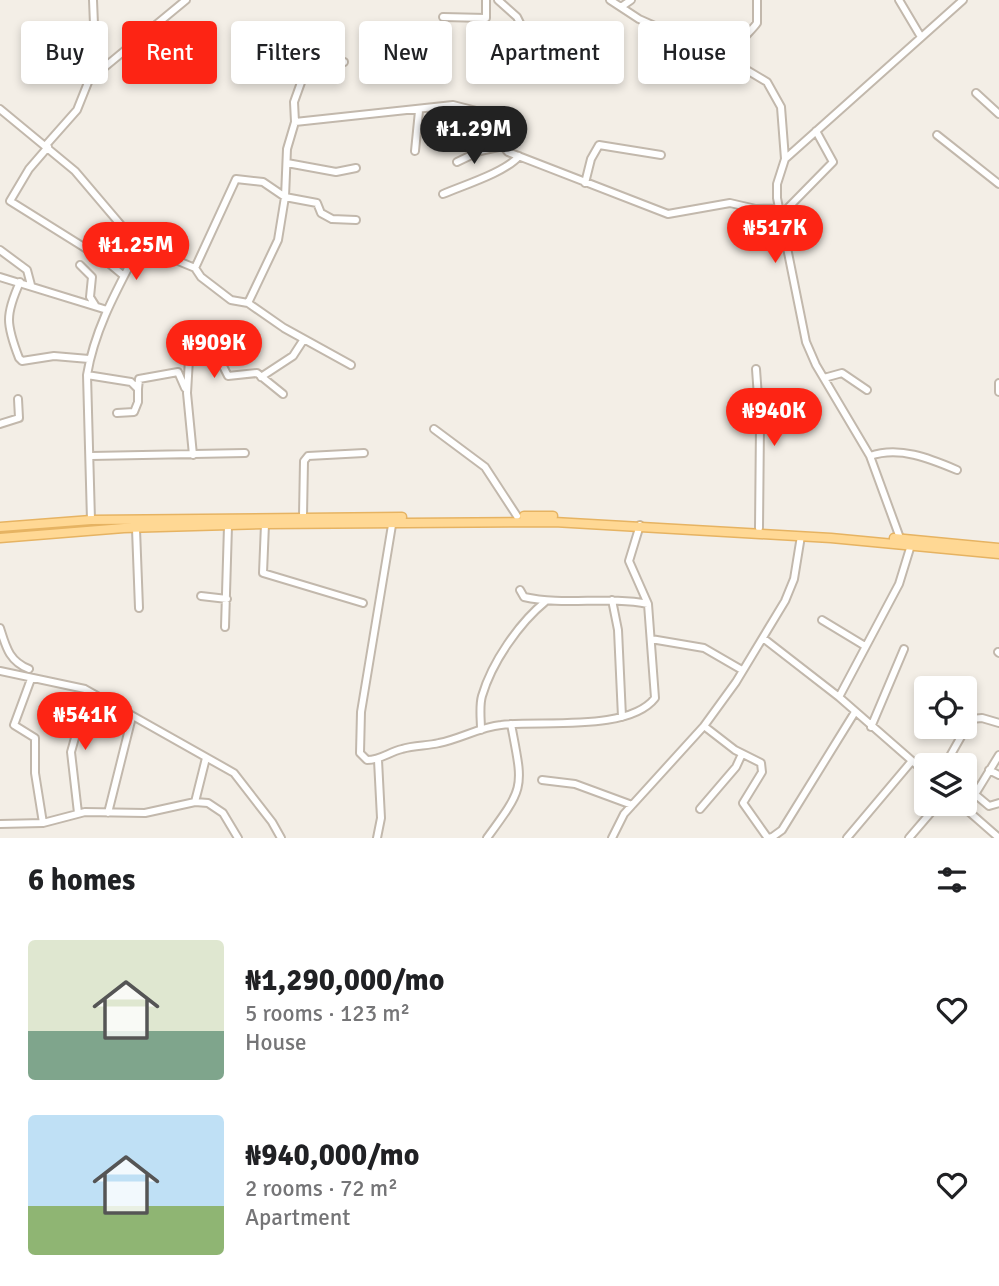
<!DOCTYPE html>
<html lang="en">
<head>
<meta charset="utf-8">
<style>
  :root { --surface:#fff; --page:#f2f2f2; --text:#202124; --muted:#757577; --accent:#fd2414 }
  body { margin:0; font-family:Signika,sans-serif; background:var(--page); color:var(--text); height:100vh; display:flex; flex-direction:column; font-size:26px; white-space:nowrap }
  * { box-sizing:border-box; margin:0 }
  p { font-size:23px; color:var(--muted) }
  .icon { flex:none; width:38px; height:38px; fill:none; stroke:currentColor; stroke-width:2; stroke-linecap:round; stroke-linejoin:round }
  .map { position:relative; height:838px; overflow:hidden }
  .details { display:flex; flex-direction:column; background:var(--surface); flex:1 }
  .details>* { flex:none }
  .top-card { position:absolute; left:21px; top:21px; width:957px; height:63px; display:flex; gap:14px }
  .tools { position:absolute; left:914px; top:676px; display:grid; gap:14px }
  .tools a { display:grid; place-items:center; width:63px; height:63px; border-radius:7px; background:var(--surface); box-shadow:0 4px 10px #0003; font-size:35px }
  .price { position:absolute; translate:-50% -60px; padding:0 16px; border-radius:24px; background:var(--accent); color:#fff; font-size:23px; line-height:46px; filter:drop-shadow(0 2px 4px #0008) }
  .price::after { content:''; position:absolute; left:50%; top:42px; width:21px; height:16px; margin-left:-10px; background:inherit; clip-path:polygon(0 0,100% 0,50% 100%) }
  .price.active { background:#222; color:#fff }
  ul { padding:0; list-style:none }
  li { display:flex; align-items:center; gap:21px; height:175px; padding:0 28px }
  li span { display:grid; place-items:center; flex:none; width:196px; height:140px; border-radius:7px; color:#555 }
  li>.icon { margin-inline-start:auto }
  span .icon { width:84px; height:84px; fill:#fffc; stroke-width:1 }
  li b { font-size:30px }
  h2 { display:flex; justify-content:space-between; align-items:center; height:84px; padding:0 28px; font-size:30px }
  .chip { padding:0 24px; border-radius:7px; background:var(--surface); box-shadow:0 4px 10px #0003; font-size:24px; line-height:63px }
  .chip.active { background:var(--accent); color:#fff }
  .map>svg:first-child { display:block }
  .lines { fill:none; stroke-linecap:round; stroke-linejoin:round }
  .minor-casing { stroke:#c2b8ac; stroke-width:10 }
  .major-casing { stroke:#e6b362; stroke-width:11 }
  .minor { stroke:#fff; stroke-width:6 }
  .major { stroke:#ffd894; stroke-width:8 }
</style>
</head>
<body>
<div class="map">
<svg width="999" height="838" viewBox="0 0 999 838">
  <rect width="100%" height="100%" fill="#f3eee6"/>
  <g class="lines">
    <defs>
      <path id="minor" d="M93,0L96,74
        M498,0L517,17L524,31
        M610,0L639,19L725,57L767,82L781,107L785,159
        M899,0L921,37
        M621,7L631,0
        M443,17L486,18V0
        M47,55H96
        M736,63C731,44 748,36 757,23V0
        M976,93L999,114
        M0,109L75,171L137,244L135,255C115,293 94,332 87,375L91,520
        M295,122L453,105L504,118L503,146L508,152L668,214L730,203L756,209L779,208
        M937,135L999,184
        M46,145L77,110L89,80L186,0
        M48,147L29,169L10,201L106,261L124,276
        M415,151L419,111
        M457,162L480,151L503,146
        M287,163L336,172L356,168
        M585,183L591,159L599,145L661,155
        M443,194C464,185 506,172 519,156
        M780,216L833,162L816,131
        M137,244L195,268L201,277L231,300L248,303L284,328L351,365
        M0,250L27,270L31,285
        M80,265L92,277L90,297L95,305
        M195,268L236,179L263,182L285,197L317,203L321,213L332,219L356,220
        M0,277L107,310
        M20,282C5,315 6,324 19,358L22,361L54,356L89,359
        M248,303L278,240L285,197L287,149L295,122L294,102L308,63L344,62
        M756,369L760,425L759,528
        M87,375L131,382L138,389L139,379L178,372L185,388
        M261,377L293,356L304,339
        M824,378L842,373L867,390
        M999,383V392
        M117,413L134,412L138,402V389
        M0,424L19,418L18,399
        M434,429L485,467L517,516
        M193,455L187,393L189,359L218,356L228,376L257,373L283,394
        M91,456L245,453
        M870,456C899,446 929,458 957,470
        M303,516L304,461L308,456L364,453
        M393,519L361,712L360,753L367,760C381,760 389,752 402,749C414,745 427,746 439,743C460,739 480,727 501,725C541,720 629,732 655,698L648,604L629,561L640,525
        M265,524L263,573L363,603
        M136,529L139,608
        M900,538L870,456L816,365L806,342L777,198V184L785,159L963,0
        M520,590L524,597C564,606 607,596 648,604
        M201,596L227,599
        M612,600L618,630L622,717
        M822,620L865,646
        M225,627L228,526
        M0,628C6,647 9,661 29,669
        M763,638L839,697L926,773
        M651,639L704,648L742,670
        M998,652L999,653
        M0,671L85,689L234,773L272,822L281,838
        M31,679L14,725L35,738V773L43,823
        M839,697L899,584L911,545
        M704,726L735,750L761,763L762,772L743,803L767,837L771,838L782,830L855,712
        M871,727L904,649
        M481,730C481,719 479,706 482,696C492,662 519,623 546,601
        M945,765L971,719L982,718L999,723
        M989,770L999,775
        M542,780L575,784L632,805
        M964,785L989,806L999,803
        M974,796L999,755
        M195,802L206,758
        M959,803L999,838
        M700,809L736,767L742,754
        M78,813L71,752L80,720L93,695
        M108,813L132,717
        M0,824L43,823L85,812L145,813L195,802L208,803L223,813L238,838
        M377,838L381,818L378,760
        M487,838C526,785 523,788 511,724
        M612,838L624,814L704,726L736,682L785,601L794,579L801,536
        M847,838L911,762
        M909,838L939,803"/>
      <path id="major" d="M524,516H553
        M0,527L91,520L402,517
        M0,538L124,528L265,524L554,522L831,538L999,554
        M894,538L999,548"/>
    </defs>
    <use href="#minor" class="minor-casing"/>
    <use href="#major" class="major-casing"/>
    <use href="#minor" class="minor"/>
    <use href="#major" class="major"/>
  </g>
</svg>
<div class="tools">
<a><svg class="icon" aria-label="locate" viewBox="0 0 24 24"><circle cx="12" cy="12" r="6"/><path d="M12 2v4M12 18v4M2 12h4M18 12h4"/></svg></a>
<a><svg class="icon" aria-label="layers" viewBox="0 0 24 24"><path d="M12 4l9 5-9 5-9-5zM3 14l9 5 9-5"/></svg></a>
</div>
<b class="price active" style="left:474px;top:166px">₦1.29M</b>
<b class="price" style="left:775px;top:265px">₦517K</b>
<b class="price" style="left:136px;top:282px">₦1.25M</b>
<b class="price" style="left:214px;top:380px">₦909K</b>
<b class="price" style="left:774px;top:448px">₦940K</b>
<b class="price" style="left:85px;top:752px">₦541K</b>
<div class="top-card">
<a class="chip">Buy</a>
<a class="chip active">Rent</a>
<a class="chip">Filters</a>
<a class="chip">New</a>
<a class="chip">Apartment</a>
<a class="chip">House</a>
</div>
</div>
<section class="details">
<h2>6 homes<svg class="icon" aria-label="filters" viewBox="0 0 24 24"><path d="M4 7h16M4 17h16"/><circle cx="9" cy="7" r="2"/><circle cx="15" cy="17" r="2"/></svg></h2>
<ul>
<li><span style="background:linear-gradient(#dfe7d0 65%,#7fa58c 0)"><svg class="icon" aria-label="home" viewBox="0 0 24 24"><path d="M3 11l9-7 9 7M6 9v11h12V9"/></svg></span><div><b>₦1,290,000/mo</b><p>5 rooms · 123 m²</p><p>House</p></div><svg class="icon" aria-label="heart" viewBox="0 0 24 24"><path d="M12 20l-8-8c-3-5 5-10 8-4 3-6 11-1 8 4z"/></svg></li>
<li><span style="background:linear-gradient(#bfe0f5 65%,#8fb573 0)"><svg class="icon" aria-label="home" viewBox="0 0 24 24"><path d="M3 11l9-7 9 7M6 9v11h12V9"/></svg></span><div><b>₦940,000/mo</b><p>2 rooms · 72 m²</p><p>Apartment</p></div><svg class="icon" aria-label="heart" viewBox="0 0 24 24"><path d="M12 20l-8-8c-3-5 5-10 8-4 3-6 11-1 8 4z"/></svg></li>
</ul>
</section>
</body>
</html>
